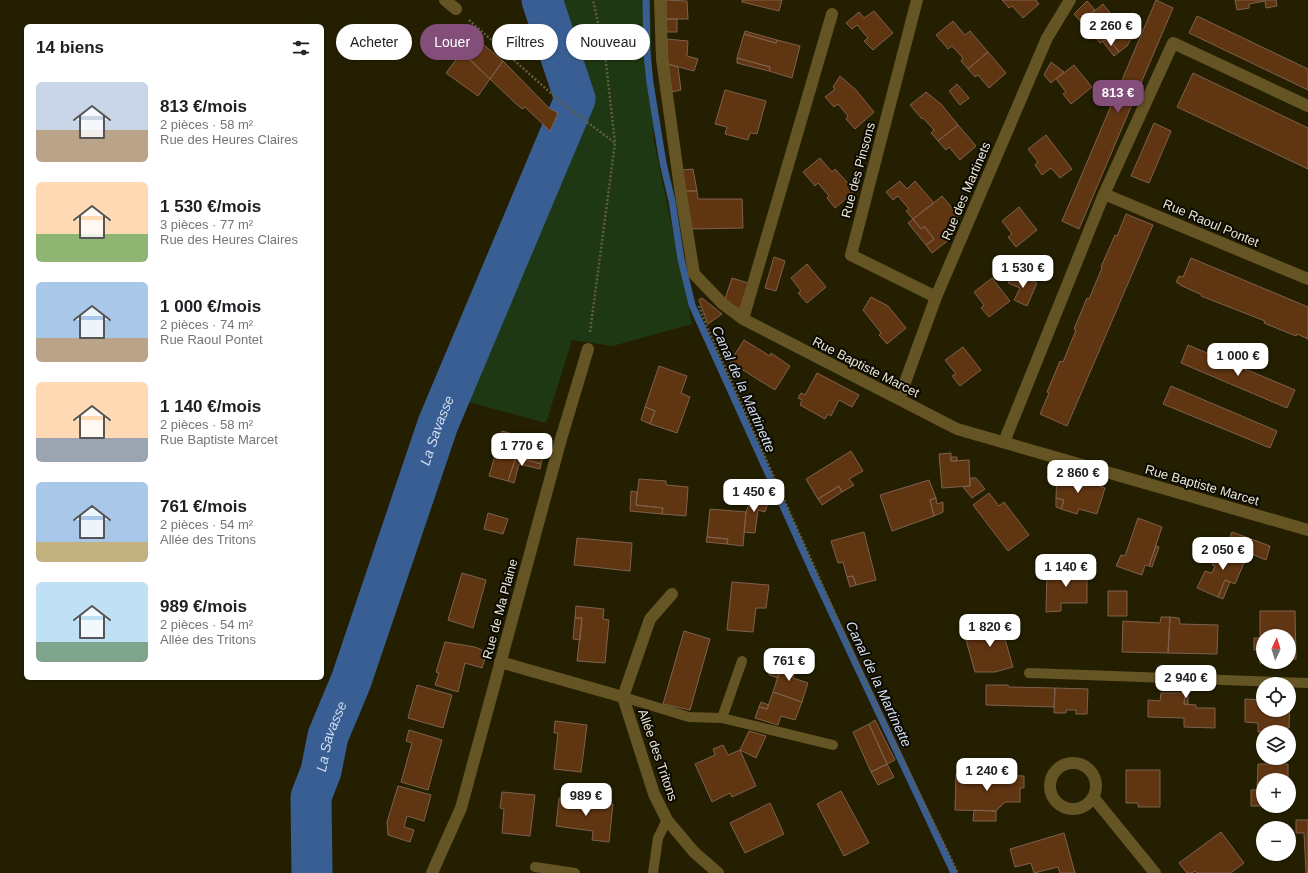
<!DOCTYPE html>
<html lang="fr">
<head>
<meta charset="utf-8">
<style>
  :root { --surface:#fff; --page:#f2f2f2; --text:#202124; --muted:#757577; --accent:#834e7a }
  body { margin:0; font-family:Helvetica,sans-serif; background:var(--page); color:var(--text); height:100vh; display:flex; flex-direction:column; font-size:15px; white-space:nowrap }
  * { box-sizing:border-box; margin:0 }
  p { font-size:13px; color:var(--muted) }
  .icon { flex:none; width:22px; height:22px; fill:none; stroke:currentColor; stroke-width:2; stroke-linecap:round; stroke-linejoin:round }
  .map { position:relative; flex:1; overflow:hidden }
  .panel { position:absolute; left:24px; top:24px; width:300px; height:656px; display:flex; flex-direction:column; background:var(--surface); border-radius:6px; box-shadow:0 1px 3px #0004 }
  .panel>* { flex:none }
  .hud { position:absolute; left:336px; top:24px; width:380px; height:36px; display:flex; gap:8px }
  .needle { width:26px; rotate:4deg }
  .controls { position:absolute; left:1256px; top:629px; display:grid; gap:8px }
  .controls a { display:grid; place-items:center; width:40px; height:40px; border-radius:50%; background:var(--surface); box-shadow:0 1px 3px #0004; font-size:20px }
  .price { position:absolute; translate:-50% -34px; padding:0 9px; border-radius:8px; background:#fff; color:#222; font-size:13px; line-height:26px; filter:drop-shadow(0 1px 2px #0008) }
  .price::after { content:''; position:absolute; left:50%; top:24px; width:12px; height:9px; margin-left:-6px; background:inherit; clip-path:polygon(0 0,100% 0,50% 100%) }
  .price.current { background:var(--accent); color:#fff }
  ul { padding:0; list-style:none }
  li { display:flex; align-items:center; gap:12px; height:100px; padding:0 12px }
  li span { display:grid; place-items:center; flex:none; width:112px; height:80px; border-radius:6px; color:#555 }
  li>.icon { margin-inline-start:auto }
  span .icon { width:48px; height:48px; fill:#fffc; stroke-width:1 }
  li b { font-size:17px }
  h2 { display:flex; justify-content:space-between; align-items:center; height:48px; padding:0 12px; font-size:17px }
  .pill { padding:0 14px; border-radius:18px; background:var(--surface); box-shadow:0 1px 3px #0004; font-size:14px; line-height:36px }
  .pill.current { background:var(--accent); color:#fff }
  .map>svg:first-child { display:block }
  .green { fill:#1e3813 }
  .lines { fill:none; stroke-linecap:round; stroke-linejoin:round }
  .stream { stroke:#395e94; stroke-width:7 }
  .river { stroke:#395e94; stroke-width:41 }
  .building { fill:#603512; stroke:#7e614d }
  .path { stroke:#615d43; stroke-width:2.5; stroke-dasharray:2 2; stroke-linecap:butt }
  .lane { stroke:#665524; stroke-width:10 }
  .street { stroke:#665524; stroke-width:12 }
  .labels { text-anchor:middle; dominant-baseline:central; stroke-width:4; stroke-linejoin:round; paint-order:stroke }
  .street-label { font-size:13px; fill:#e9e6d4; stroke:#0b0901 }
  .water-label { font-size:14px; font-style:italic; fill:#d3deee; stroke:#0b0901 }
</style>
</head>
<body>
<div class="map">
<svg width="1308" height="873" viewBox="0 0 1308 873">
  <rect width="100%" height="100%" fill="#241f01"/>
  <path class="green" d="M551,0H650L654,141L692,324L613,346L572,340L546,423L457,399L590,102Z"/>
  <g class="lines">
    <path class="stream" d="M646,0L647,54L650,83L663,163L672,201L681,259L692,305L815,577L954,873"/>
    <path class="river" id="s1" d="M312,873L311,797L321,771L328,736L351,681L438,424L575,99L542,0"/>
  </g>
  <path class="building" d="M666,0L687,1L688,19H666Z
    M742,0H782L779,11L742,2Z
    M1002,0H1036L1039,4L1023,18L1012,6L1009,8Z
    M1156,0L1173,8L1079,229L1062,221Z
    M1235,0H1276L1277,6L1266,8L1265,1L1249,4V8L1237,10Z
    M1087,1L1095,10L1080,21L1074,14Z
    M1103,4L1131,39L1127,46L1119,52L1108,38L1100,43L1092,33L1095,31L1086,18Z
    M874,11L893,33L873,50L864,41L868,38L857,25L852,29L846,23L859,12L864,18Z
    M1197,16L1308,69V90L1189,33Z
    M666,19H677V32H667Z
    M953,21L965,35L970,31L988,52L968,69L961,61L963,58L952,46L948,49L936,35Z
    M745,31L777,40L776,43L744,34Z
    M744,34L776,43L777,40L800,46L792,78L769,71L770,67L737,58Z
    M473,36L503,61L490,79L462,52Z
    M1108,38L1119,52L1114,56L1103,42Z
    M667,39L688,41L687,56L698,59L694,71L668,64Z
    M462,52L490,79L478,96L446,73Z
    M988,52L1006,73L989,88L978,75L975,77L968,69Z
    M737,58L770,67L769,71L737,63Z
    M503,61L549,108L558,113L550,131L525,107L522,109L513,101L490,79Z
    M1051,62L1064,72L1051,83L1044,75Z
    M668,64L678,67L681,90L672,92Z
    M1074,65L1092,87L1071,104L1063,94L1066,92L1056,79Z
    M1193,73L1308,128V169L1177,107Z
    M840,76L856,90L874,112L855,129L846,119L848,116L838,104L834,107L825,97L835,89L833,87Z
    M957,84L969,98L960,105L949,91Z
    M725,90L766,101L757,134L750,133L748,140L725,134L727,127L715,124Z
    M926,92L941,104L958,125L938,141L931,133L934,130L923,118L922,119L910,105Z
    M1154,123L1171,131L1149,183L1131,176Z
    M958,125L976,146L960,160L949,147L946,150L938,141Z
    M1046,135L1072,169L1060,178L1051,168L1042,175L1035,165L1038,162L1028,149Z
    M820,158L832,172L835,169L855,191L835,208L827,198L829,196L818,183L815,186L803,172Z
    M693,169L697,191H685L682,170Z
    M900,181L907,189L915,181L934,203L913,219L906,211L909,209L898,196L893,200L886,192Z
    M685,191H697L698,199H742L743,228L692,229Z
    M942,196L959,216L950,223L951,224L944,231L950,239L932,253L926,245L934,239L924,226L921,229L913,219Z
    M1019,207L1037,230L1016,247L1008,237L1012,234L1002,221Z
    M1126,214L1153,225L1067,426L1040,414L1049,393L1047,392L1060,361L1063,362L1076,330L1074,329L1087,298L1089,299L1102,268L1101,267L1115,235L1117,236Z
    M913,219L921,229L924,226L934,239L926,245L908,223Z
    M774,257L785,261L776,291L765,288Z
    M1191,258L1308,307V339L1297,334L1296,336L1264,323L1265,321L1201,296L1202,295L1180,285V284L1176,282L1179,276L1183,277Z
    M807,264L826,287L807,303L798,293L801,291L791,278Z
    M1012,273L1037,283L1027,306L1014,300L1020,288L1008,283Z
    M732,278L748,283L739,312L724,302Z
    M992,278L1010,301L989,317L981,308L984,305L974,292Z
    M871,297L888,306L906,328L887,344L879,335L881,333L863,310Z
    M702,298L722,314L708,324L699,300Z
    M744,340L770,356L771,353L790,366L775,390L730,362Z
    M1188,345L1295,390L1287,408L1181,363Z
    M963,347L981,370L960,386L952,376L956,374L945,360Z
    M659,366L687,376L681,393L690,397L677,433L650,424L655,411L645,407Z
    M817,373L859,395L852,407L839,400L831,416L828,414L825,419L800,405L802,400L798,398L801,393L805,395Z
    M1171,386L1277,431L1270,448L1163,404Z
    M645,407L655,411L650,424L641,420Z
    M502,431L547,444L541,464L516,457L508,481L489,476Z
    M851,451L863,471L849,479L854,485L842,492L839,486L818,499L806,479Z
    M951,453V461L969,460L970,486L942,488L939,454Z
    M516,457L541,464L540,469L519,464L514,483L508,481Z
    M951,457H957V461H951Z
    M1057,472L1105,488L1097,514L1079,509L1077,514L1061,509L1064,500L1056,498Z
    M970,478H976L985,489L972,498L963,487L970,486Z
    M639,479L666,481V485L688,487L686,516L662,514L663,508L636,505Z
    M929,480L936,498L930,500L934,516L892,531L880,495Z
    M839,486L842,492L822,505L818,499Z
    M631,491L637,492L636,505L663,508L662,514L630,511Z
    M989,493L999,506L1004,502L1029,535L1008,551L973,505Z
    M753,495L769,500L765,512L758,510L755,533L744,532L746,512Z
    M936,498L937,504L943,502V512L934,516L930,500Z
    M1056,498L1064,500L1061,509L1056,507Z
    M710,509L746,512L743,546L727,544L728,539L707,537Z
    M488,513L508,519L503,534L484,529Z
    M1138,518L1162,527L1149,566L1145,565L1142,575L1116,566L1121,555L1125,556Z
    M864,532L876,580L856,585L853,576L847,577L843,562L838,563L831,541Z
    M1232,532L1270,546L1266,560L1227,544Z
    M707,537L728,539L727,544L706,542Z
    M577,538L632,543L630,571L574,565Z
    M1220,545L1247,556L1235,584L1225,580L1218,597L1197,588L1205,571L1212,573L1215,566L1212,565Z
    M1156,546L1159,547L1152,567L1149,566Z
    M1047,570H1087V603H1061V611L1046,612Z
    M462,573L486,580L473,628L448,620Z
    M853,576L856,585L850,587L847,577Z
    M1225,580L1230,582L1223,599L1218,597Z
    M732,582L769,585L766,608H756L753,632L727,630Z
    M1108,591H1127V616H1108Z
    M576,606L604,609L603,619L609,620L605,663L577,661L582,618H575Z
    M1260,611H1295L1296,659H1289V636H1263V662L1276,663H1260V650H1254V638H1260Z
    M998,615L1013,667L995,672H975L966,640L984,636L980,621Z
    M1161,617H1170L1168,653L1122,652L1123,621L1160,623Z
    M1170,617L1179,618L1180,624L1218,625L1217,654L1168,653Z
    M575,618H582L580,640L573,639Z
    M684,631L710,639L690,710L663,704Z
    M445,642L475,647L487,652L482,668L465,663L458,692L435,685L439,673L436,672Z
    M775,660L797,668L793,678L808,683L802,702L773,692L779,673L771,670Z
    M771,670L779,673L778,678L769,675Z
    M417,685L452,695L443,728L408,718Z
    M986,685H1008L1009,687L1055,688L1054,707L986,705Z
    M1055,688L1088,689L1087,714H1076V710H1066V713H1054Z
    M773,692L802,702L795,720L781,716L778,725L755,718L759,707L767,709Z
    M1161,693H1185L1184,704L1196,705V708H1215V728L1184,727V718L1148,717V700L1160,701Z
    M1185,693L1188,694V705L1184,704Z
    M1245,699L1263,700V710H1289L1290,700L1289,728H1273V732H1258V723L1245,722Z
    M761,702L769,705L767,709L759,707Z
    M875,720L895,760L887,764L869,724Z
    M555,721L587,725L581,772L554,769L558,733H554Z
    M869,724L887,764L871,772L853,732Z
    M409,730L442,740L428,790L401,782L412,743L406,741Z
    M749,731L766,736L756,758L740,750Z
    M723,745L728,755L740,750L756,786L732,797L730,793L712,802L695,764L715,755L713,749Z
    M887,764L894,777L878,785L871,772Z
    M1258,764H1288V780H1263V806H1251V790H1257Z
    M1126,770H1160V807H1138V803H1126Z
    M956,774H981V783L986,784L995,775L1024,776V788H1020V802H1005L996,811L955,810Z
    M398,786L431,795L424,821L407,816L404,827L414,830L410,842L388,835L387,822Z
    M841,791L869,843L844,856L817,804Z
    M502,792L535,795L530,836L502,833L504,809L500,808Z
    M559,798L613,804L609,842L592,840L593,831L556,826Z
    M770,803L784,834L745,853L730,823Z
    M974,810L996,811V821H973Z
    M1296,820H1308V873H1306L1304,833H1296Z
    M1221,832L1244,863L1231,873H1197L1195,871L1192,873H1187L1179,863Z
    M1064,833L1075,873H1060L1058,867L1034,873L1031,863L1015,867L1010,849Z"/>
  <g class="lines">
    <path class="path" d="M469,20L563,104L615,143
      M699,306L706,325L876,705L958,873
      M590,332L615,143L605,54L593,0"/>
    <path class="lane" d="M1029,673L1308,683
      M623,697L689,717L722,718L833,745
      M722,718L742,661
      M535,867L575,873
      M653,873L658,838L667,820"/>
    <path class="street" d="M445,0L456,9
      M660,0L662,59L680,188L694,274L723,304L743,319L957,429L1308,530
      M917,0L851,255L936,297
      M1104,194L1308,279
      M743,319L832,14
      M899,399L936,297L1047,38L1070,0
      M1004,442L1104,194L1173,43L1308,106
      M672,594L650,619L623,697L654,794L667,820L694,852L718,873
      M500,662L623,697
      M1050 786a23 23 0 1 1 46 0a23 23 0 1 1-46 0Z
      M1093,797L1155,873
      M432,873L461,808L561,439L588,349"/>
  </g>
  <g class="labels">
    <g class="street-label">
      <text transform="translate(858 170) rotate(-75)">Rue des Pinsons</text>
      <text transform="translate(966 191) rotate(-67)">Rue des Martinets</text>
      <text transform="translate(1211 223) rotate(23)">Rue Raoul Pontet</text>
      <text transform="translate(866 367) rotate(27)">Rue Baptiste Marcet</text>
      <text transform="translate(1202 485) rotate(16)">Rue Baptiste Marcet</text>
      <text transform="translate(500 609) rotate(-75)">Rue de Ma Plaine</text>
      <text transform="translate(658 755) rotate(71)">Allée des Tritons</text>
    </g>
    <g class="water-label">
      <text transform="translate(744 389) rotate(66)">Canal de la Martinette</text>
      <text stroke="none"><textPath href="#s1" startOffset="464">La Savasse</textPath></text>
      <text transform="translate(879 684) rotate(65)">Canal de la Martinette</text>
      <text stroke="none"><textPath href="#s1" startOffset="140">La Savasse</textPath></text>
    </g>
  </g>
</svg>
<div class="controls">
<a><svg class="needle" viewBox="-14 -14 28 28"><path d="M0-13l5 13h-10z" fill="#e53935"/><path d="M0 13l5-13h-10z" fill="#757577"/></svg></a>
<a><svg class="icon" aria-label="locate" viewBox="0 0 24 24"><circle cx="12" cy="12" r="6"/><path d="M12 2v4M12 18v4M2 12h4M18 12h4"/></svg></a>
<a><svg class="icon" aria-label="layers" viewBox="0 0 24 24"><path d="M12 4l9 5-9 5-9-5zM3 14l9 5 9-5"/></svg></a>
<a>+</a>
<a>−</a>
</div>
<b class="price" style="left:1111px;top:47px">2 260 €</b>
<b class="price current" style="left:1118px;top:114px">813 €</b>
<b class="price" style="left:1023px;top:289px">1 530 €</b>
<b class="price" style="left:1238px;top:377px">1 000 €</b>
<b class="price" style="left:522px;top:467px">1 770 €</b>
<b class="price" style="left:1078px;top:494px">2 860 €</b>
<b class="price" style="left:754px;top:513px">1 450 €</b>
<b class="price" style="left:1223px;top:571px">2 050 €</b>
<b class="price" style="left:1066px;top:588px">1 140 €</b>
<b class="price" style="left:990px;top:648px">1 820 €</b>
<b class="price" style="left:789px;top:682px">761 €</b>
<b class="price" style="left:1186px;top:699px">2 940 €</b>
<b class="price" style="left:987px;top:792px">1 240 €</b>
<b class="price" style="left:586px;top:817px">989 €</b>
<div class="hud">
<a class="pill">Acheter</a>
<a class="pill current">Louer</a>
<a class="pill">Filtres</a>
<a class="pill">Nouveau</a>
</div>
<section class="panel">
<h2>14 biens<svg class="icon" aria-label="filters" viewBox="0 0 24 24"><path d="M4 7h16M4 17h16"/><circle cx="9" cy="7" r="2"/><circle cx="15" cy="17" r="2"/></svg></h2>
<ul>
<li><span style="background:linear-gradient(#c9d6e8 60%,#b9a48a 0)"><svg class="icon" aria-label="home" viewBox="0 0 24 24"><path d="M3 11l9-7 9 7M6 9v11h12V9"/></svg></span><div><b>813 €/mois</b><p>2 pièces · 58 m²</p><p>Rue des Heures Claires</p></div></li>
<li><span style="background:linear-gradient(#ffd9b3 65%,#8fb573 0)"><svg class="icon" aria-label="home" viewBox="0 0 24 24"><path d="M3 11l9-7 9 7M6 9v11h12V9"/></svg></span><div><b>1 530 €/mois</b><p>3 pièces · 77 m²</p><p>Rue des Heures Claires</p></div></li>
<li><span style="background:linear-gradient(#a9c7e8 70%,#b9a48a 0)"><svg class="icon" aria-label="home" viewBox="0 0 24 24"><path d="M3 11l9-7 9 7M6 9v11h12V9"/></svg></span><div><b>1 000 €/mois</b><p>2 pièces · 74 m²</p><p>Rue Raoul Pontet</p></div></li>
<li><span style="background:linear-gradient(#ffd9b3 70%,#9aa5b1 0)"><svg class="icon" aria-label="home" viewBox="0 0 24 24"><path d="M3 11l9-7 9 7M6 9v11h12V9"/></svg></span><div><b>1 140 €/mois</b><p>2 pièces · 58 m²</p><p>Rue Baptiste Marcet</p></div></li>
<li><span style="background:linear-gradient(#a9c7e8 75%,#c2b280 0)"><svg class="icon" aria-label="home" viewBox="0 0 24 24"><path d="M3 11l9-7 9 7M6 9v11h12V9"/></svg></span><div><b>761 €/mois</b><p>2 pièces · 54 m²</p><p>Allée des Tritons</p></div></li>
<li><span style="background:linear-gradient(#bfe0f5 75%,#7fa58c 0)"><svg class="icon" aria-label="home" viewBox="0 0 24 24"><path d="M3 11l9-7 9 7M6 9v11h12V9"/></svg></span><div><b>989 €/mois</b><p>2 pièces · 54 m²</p><p>Allée des Tritons</p></div></li>
</ul>
</section>
</div>
</body>
</html>
